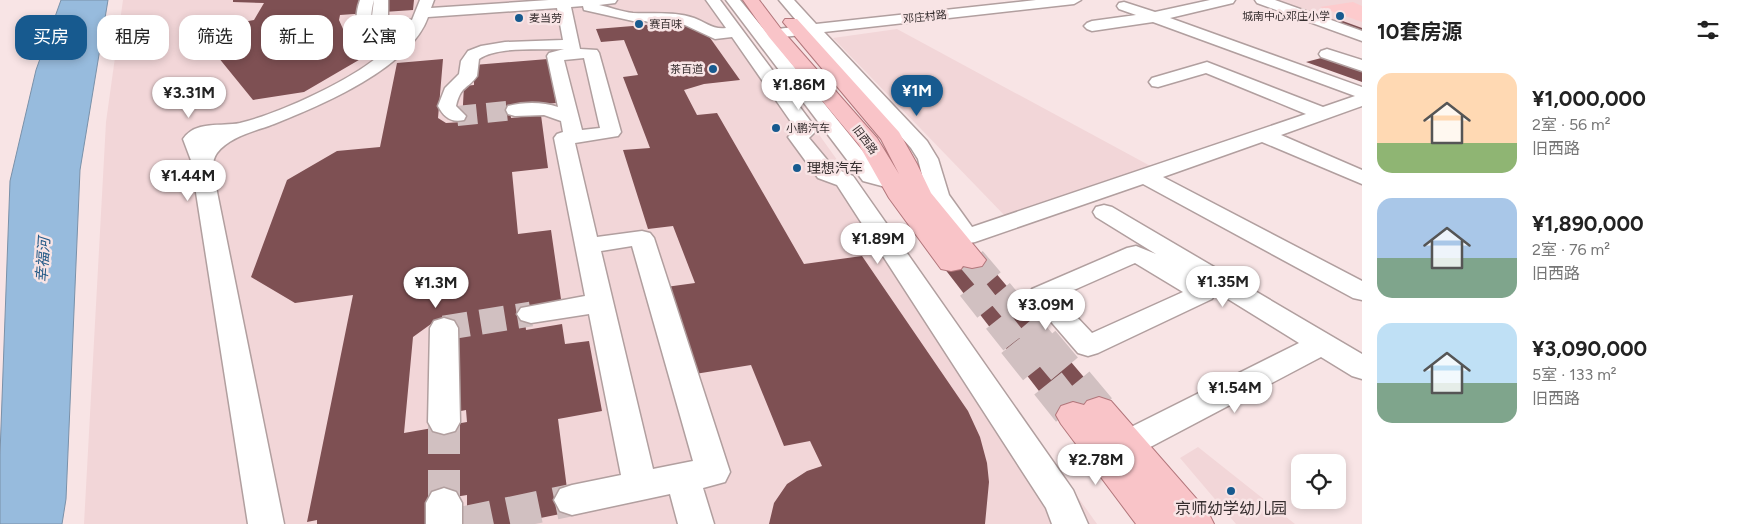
<!DOCTYPE html>
<html lang="zh">
<head>
<meta charset="utf-8">
<style>
  :root { --surface:#fff; --page:#f6f6f6; --text:#222; --muted:#767676; --accent:#175a8f }
  body { margin:0; font-family:Figtree,"Noto Sans SC",sans-serif; background:var(--page); color:var(--text); height:100vh; display:flex; flex-direction:column; font-size:19px; white-space:nowrap }
  * { box-sizing:border-box; margin:0 }
  p { font-size:16px; color:var(--muted) }
  .icon { flex:none; width:28px; height:28px; fill:none; stroke:currentColor; stroke-width:2; stroke-linecap:round; stroke-linejoin:round }
  .map { position:relative; flex:1; overflow:hidden }
  .drawer { display:flex; flex-direction:column; background:var(--surface); width:375px }
  .drawer>* { flex:none }
  .hud { position:absolute; left:15px; top:15px; width:475px; height:45px; display:flex; gap:10px }
  .tools { position:absolute; left:1291px; top:454px; display:grid; gap:10px }
  .tools a { display:grid; place-items:center; width:55px; height:55px; border-radius:10px; background:var(--surface); box-shadow:0 2px 8px #0003; font-size:25px }
  .price { position:absolute; translate:-50% -42px; padding:0 11px; border-radius:18px; background:#fff; color:#222; font-size:16px; line-height:32px; filter:drop-shadow(0 1px 2px #0008) }
  .price::after { content:''; position:absolute; left:50%; top:30px; width:15px; height:11px; margin-left:-8px; background:inherit; clip-path:polygon(0 0,100% 0,50% 100%) }
  .price.current { background:var(--accent); color:#fff }
  ul { padding:0; list-style:none }
  li { display:flex; align-items:center; gap:15px; height:125px; padding:0 15px }
  li span { display:grid; place-items:center; flex:none; width:140px; height:100px; border-radius:15px; color:#555 }
  li>.icon { margin-inline-start:auto }
  span .icon { width:60px; height:60px; fill:#fffc; stroke-width:1 }
  li b { font-size:21px }
  h2 { display:flex; justify-content:space-between; align-items:center; height:60px; padding:0 15px; font-size:21px }
  .tag { padding:0 18px; border-radius:15px; background:var(--surface); box-shadow:0 2px 8px #0003; font-size:18px; line-height:45px }
  .tag.current { background:var(--accent); color:#fff }
  main { display:flex; flex:1; min-height:0 }
  .map>svg:first-child { display:block }
  .built { fill:#f2d6d8 }
  .green { fill:#fdcbcd }
  .water { fill:#97bbdd; stroke:#7a91a9 }
  .building { fill:#7e5053; fill-rule:evenodd }
  .lines { fill:none; stroke-linecap:round; stroke-linejoin:round }
  .minor-tunnel-far2 { stroke:#d1c0c1; stroke-width:20; stroke-dasharray:20 10; stroke-linecap:butt }
  .minor-tunnel-far1 { stroke:#d1c0c1; stroke-width:25; stroke-dasharray:25 12; stroke-linecap:butt }
  .minor-tunnel { stroke:#d1c0c1; stroke-width:32; stroke-dasharray:32 16; stroke-linecap:butt }
  .major-tunnel-far1 { stroke:#d1c0c1; stroke-width:28; stroke-dasharray:28 14; stroke-linecap:butt }
  .major-tunnel { stroke:#d1c0c1; stroke-width:35; stroke-dasharray:35 18; stroke-linecap:butt }
  .minor-casing { stroke:#b19f9f; stroke-width:3 }
  .major-casing { stroke:#b2767b; stroke-width:2 }
  .minor { fill:#fff; fill-rule:evenodd }
  .major { fill:#f9c4c8; fill-rule:evenodd }
  .poi-dot { fill:#175a8f; stroke:#f8e4e5; stroke-width:2 }
  .labels { text-anchor:middle; dominant-baseline:central; stroke-width:5; stroke-linejoin:round; paint-order:stroke }
  .far-poi-label { font-size:11px; fill:#372f30; stroke:#f8e4e5; text-anchor:start }
  .far-street-label { font-size:11px; fill:#372f30; stroke:#f8e4e5 }
  .poi-label { font-size:14px; fill:#372f30; stroke:#f8e4e5; text-anchor:start }
  .water-label { font-size:15px; font-style:italic; fill:#265b88; stroke:#f8e4e5 }
  .near-poi-label { font-size:16px; fill:#372f30; stroke:#f8e4e5 }
</style>
</head>
<body>
<main>
<div class="map">
<svg width="1362" height="524" viewBox="0 0 1362 524">
  <rect width="100%" height="100%" fill="#f8e4e5"/>
  <path class="built" d="M123,0H723L1097,524H84L106,122Z
    M1274,0H1362V31Z
    M897,29L1156,169L1006,217L833,38Z
    M1198,447L1295,524H1236L1180,458Z"/>
  <path class="green" d="M1353,2L1362,6V22L1320,7Z"/>
  <path class="water" d="M61,0H108L80,170L66,499L62,524H0V454L10,181L36,70Z"/>
  <path class="building" d="M233,0H414L413,10L340,15L339,20L343,29L364,57L304,92L253,100L218,57L241,52L239,47L183,53L193,31L254,20L264,3L233,2Z
    M1340,20L1362,28V31L1333,21Z
    M657,24L682,25L698,29L708,35L740,80L704,84L684,90L697,115L717,113L804,264L862,256L968,411L980,437L987,463L989,482L985,524H769L774,503L787,484L807,471L822,466L810,441L784,446L751,365L695,374L666,287L695,283L673,226L648,229L623,150L650,148L623,77L638,75L624,40L601,42L596,29Z
    M1325,57L1362,70V82L1306,62Z
    M443,59L438,118L446,123L462,122L464,86L474,85V65L548,59L556,103L510,107L511,118L541,115L548,168L512,172L518,234L551,230L562,306L524,311L526,330L562,324L565,344L589,341L602,411L558,419L570,512L511,524H467V495L430,501L429,524H317V520L307,522L353,295L295,303L251,277L287,180L337,151L380,147L397,63ZM451,322L450,413L466,410L467,422L404,433L413,337L431,324Z
    M983,258L1110,408L1059,417L941,264Z"/>
  <g class="lines">
    <path class="minor-tunnel-far2" d="M457,116L515,110"/>
    <path class="minor-tunnel-far1" d="M444,328L531,314"/>
    <path class="minor-tunnel" d="M444,422V503
      M461,523L572,500"/>
    <path class="major-tunnel-far1" d="M972,260L1043,344
      M971,287L1016,344"/>
    <path class="major-tunnel" d="M1015,342L1073,415
      M1042,342L1099,410"/>
    <defs>
      <path id="minor" d="M360,0H374C368,21 371,39 395,42L406,28L378,24L372,16L374,0H388V17L412,20L420,0H434L431,8L549,0H617L615,3L599,5C610,7 622,12 633,13C652,14 675,11 694,18C705,22 713,30 726,28L706,0H720L817,130L809,138L834,168L853,176L1073,490L1088,524H1052L1046,508L837,185L818,178L788,137L796,129L732,37L715,39L685,25L671,22L652,23L645,21H633L584,10L583,6L571,7L580,49L597,50L599,53L621,132L618,136L575,143L597,237L642,231L650,233L654,238L730,472L725,482L703,488L714,524H678L670,494L572,515L560,511L554,500L560,489L572,485L621,475L589,314L531,323L521,320L517,314L521,308L585,296L554,138L557,134L563,132L561,121L544,115L515,116L508,114L506,110L508,106C524,102 543,102 558,107L547,56L549,53L564,49C541,50 497,46 479,59L477,76C467,90 461,85 456,106L466,116L464,120C451,123 444,117 438,106L445,88L459,74L461,61L468,51L481,46L505,42L563,40L557,8L428,17C410,68 322,105 274,124C256,131 230,136 217,153C214,157 213,162 212,167L284,524H248L192,167V163L183,139C196,120 221,127 240,123C281,113 355,79 386,50C360,44 351,25 360,0ZM584,58L600,128L582,130L564,60ZM632,246L693,461L653,469L601,251Z
        M726,0H740L879,171L901,178L904,183L901,188L893,189L863,181Z
        M779,0H794L816,24L1036,0H1081L1074,4L824,32L927,141L938,159L949,195L972,227L1306,114L1206,73L1158,87L1152,86L1149,82L1152,78L1207,62L1323,107L1355,96L1153,22L1092,31L1087,29L1084,26L1087,23L1092,21L1136,15L1119,9L1117,6L1119,3L1124,2L1155,12L1210,0H1235L1233,3L1170,18L1362,87V106L1281,135L1362,170V184L1262,142L1163,177L1362,281V300L1353,298L1143,184L975,242L955,246L947,244L943,239L947,234L952,233L927,195L918,159L911,148L809,34L775,38L770,36L767,33L770,30L801,26Z
        M1255,0H1275L1362,31V41L1257,3Z
        M1327,49L1362,60V71L1321,57L1319,54L1321,51Z
        M1104,205L1112,207L1362,354V379L1352,376L1321,357L1139,453L1127,457L1115,453L1111,444L1115,435L1299,343L1215,291L1216,293L1212,299L1098,353L1088,356L1078,353L1028,295L1032,289L1127,248L1136,246L1156,254L1096,217L1093,212L1096,207ZM1135,263L1183,292L1092,333L1058,297Z
        M444,318L454,321L458,328L460,422L455,431L444,434L433,431L428,422L430,328L434,321Z
        M444,488L456,492L462,503V524H426V503L432,492Z"/>
      <path id="major" d="M743,0H759L781,29L877,138L899,174L881,139L783,22L785,19H797L899,132L917,164L931,193L986,260L982,266L972,268L963,266L961,269L951,271L941,269L889,198L859,145L769,37Z
        M1099,397L1111,401L1208,512L1214,524H1136L1061,424L1056,415L1061,406L1073,402L1084,405L1087,401Z"/>
    </defs>
    <use href="#minor" class="minor-casing"/>
    <use href="#major" class="major-casing"/>
    <use href="#minor" class="minor"/>
    <use href="#major" class="major"/>
  </g>
  <g class="poi-dot">
    <circle cx="1340" cy="16" r="5"/>
    <circle cx="519" cy="18" r="5"/>
    <circle cx="639" cy="24" r="5"/>
    <circle cx="713" cy="69" r="5"/>
    <circle cx="776" cy="128" r="5"/>
    <circle cx="797" cy="168" r="5"/>
    <circle cx="1231" cy="491" r="5"/>
  </g>
  <g class="labels">
    <g class="far-poi-label">
      <text x="1330" y="16" text-anchor="end">城南中心邓庄小学</text>
      <text x="529" y="18">麦当劳</text>
      <text x="649" y="24">赛百味</text>
      <text x="703" y="69" text-anchor="end">茶百道</text>
      <text x="786" y="128">小鹏汽车</text>
    </g>
    <g class="far-street-label">
      <text transform="translate(925 17) rotate(-6)">邓庄村路</text>
      <text transform="translate(865 140) rotate(53)">旧西路</text>
    </g>
    <g class="poi-label">
      <text x="807" y="168">理想汽车</text>
    </g>
    <g class="water-label">
      <text transform="translate(43 260) rotate(-86)">幸福河</text>
    </g>
    <g class="near-poi-label">
      <text x="1231" y="508">京师幼学幼儿园</text>
    </g>
  </g>
</svg>
<div class="tools">
<a><svg class="icon" aria-label="locate" viewBox="0 0 24 24"><circle cx="12" cy="12" r="6"/><path d="M12 2v4M12 18v4M2 12h4M18 12h4"/></svg></a>
</div>
<b class="price" style="left:799px;top:111px">¥1.86M</b>
<b class="price current" style="left:917px;top:117px">¥1M</b>
<b class="price" style="left:189px;top:119px">¥3.31M</b>
<b class="price" style="left:188px;top:202px">¥1.44M</b>
<b class="price" style="left:878px;top:265px">¥1.89M</b>
<b class="price" style="left:1223px;top:308px">¥1.35M</b>
<b class="price" style="left:436px;top:309px">¥1.3M</b>
<b class="price" style="left:1046px;top:331px">¥3.09M</b>
<b class="price" style="left:1235px;top:414px">¥1.54M</b>
<b class="price" style="left:1096px;top:486px">¥2.78M</b>
<div class="hud">
<a class="tag current">买房</a>
<a class="tag">租房</a>
<a class="tag">筛选</a>
<a class="tag">新上</a>
<a class="tag">公寓</a>
</div>
</div>
<section class="drawer">
<h2>10套房源<svg class="icon" aria-label="filters" viewBox="0 0 24 24"><path d="M4 7h16M4 17h16"/><circle cx="9" cy="7" r="2"/><circle cx="15" cy="17" r="2"/></svg></h2>
<ul>
<li><span style="background:linear-gradient(#ffd9b3 70%,#8fb573 0)"><svg class="icon" aria-label="home" viewBox="0 0 24 24"><path d="M3 11l9-7 9 7M6 9v11h12V9"/></svg></span><div><b>¥1,000,000</b><p>2室 · 56 m²</p><p>旧西路</p></div></li>
<li><span style="background:linear-gradient(#a9c7e8 60%,#7fa58c 0)"><svg class="icon" aria-label="home" viewBox="0 0 24 24"><path d="M3 11l9-7 9 7M6 9v11h12V9"/></svg></span><div><b>¥1,890,000</b><p>2室 · 76 m²</p><p>旧西路</p></div></li>
<li><span style="background:linear-gradient(#bfe0f5 60%,#7fa58c 0)"><svg class="icon" aria-label="home" viewBox="0 0 24 24"><path d="M3 11l9-7 9 7M6 9v11h12V9"/></svg></span><div><b>¥3,090,000</b><p>5室 · 133 m²</p><p>旧西路</p></div></li>
</ul>
</section>
</main>
</body>
</html>
